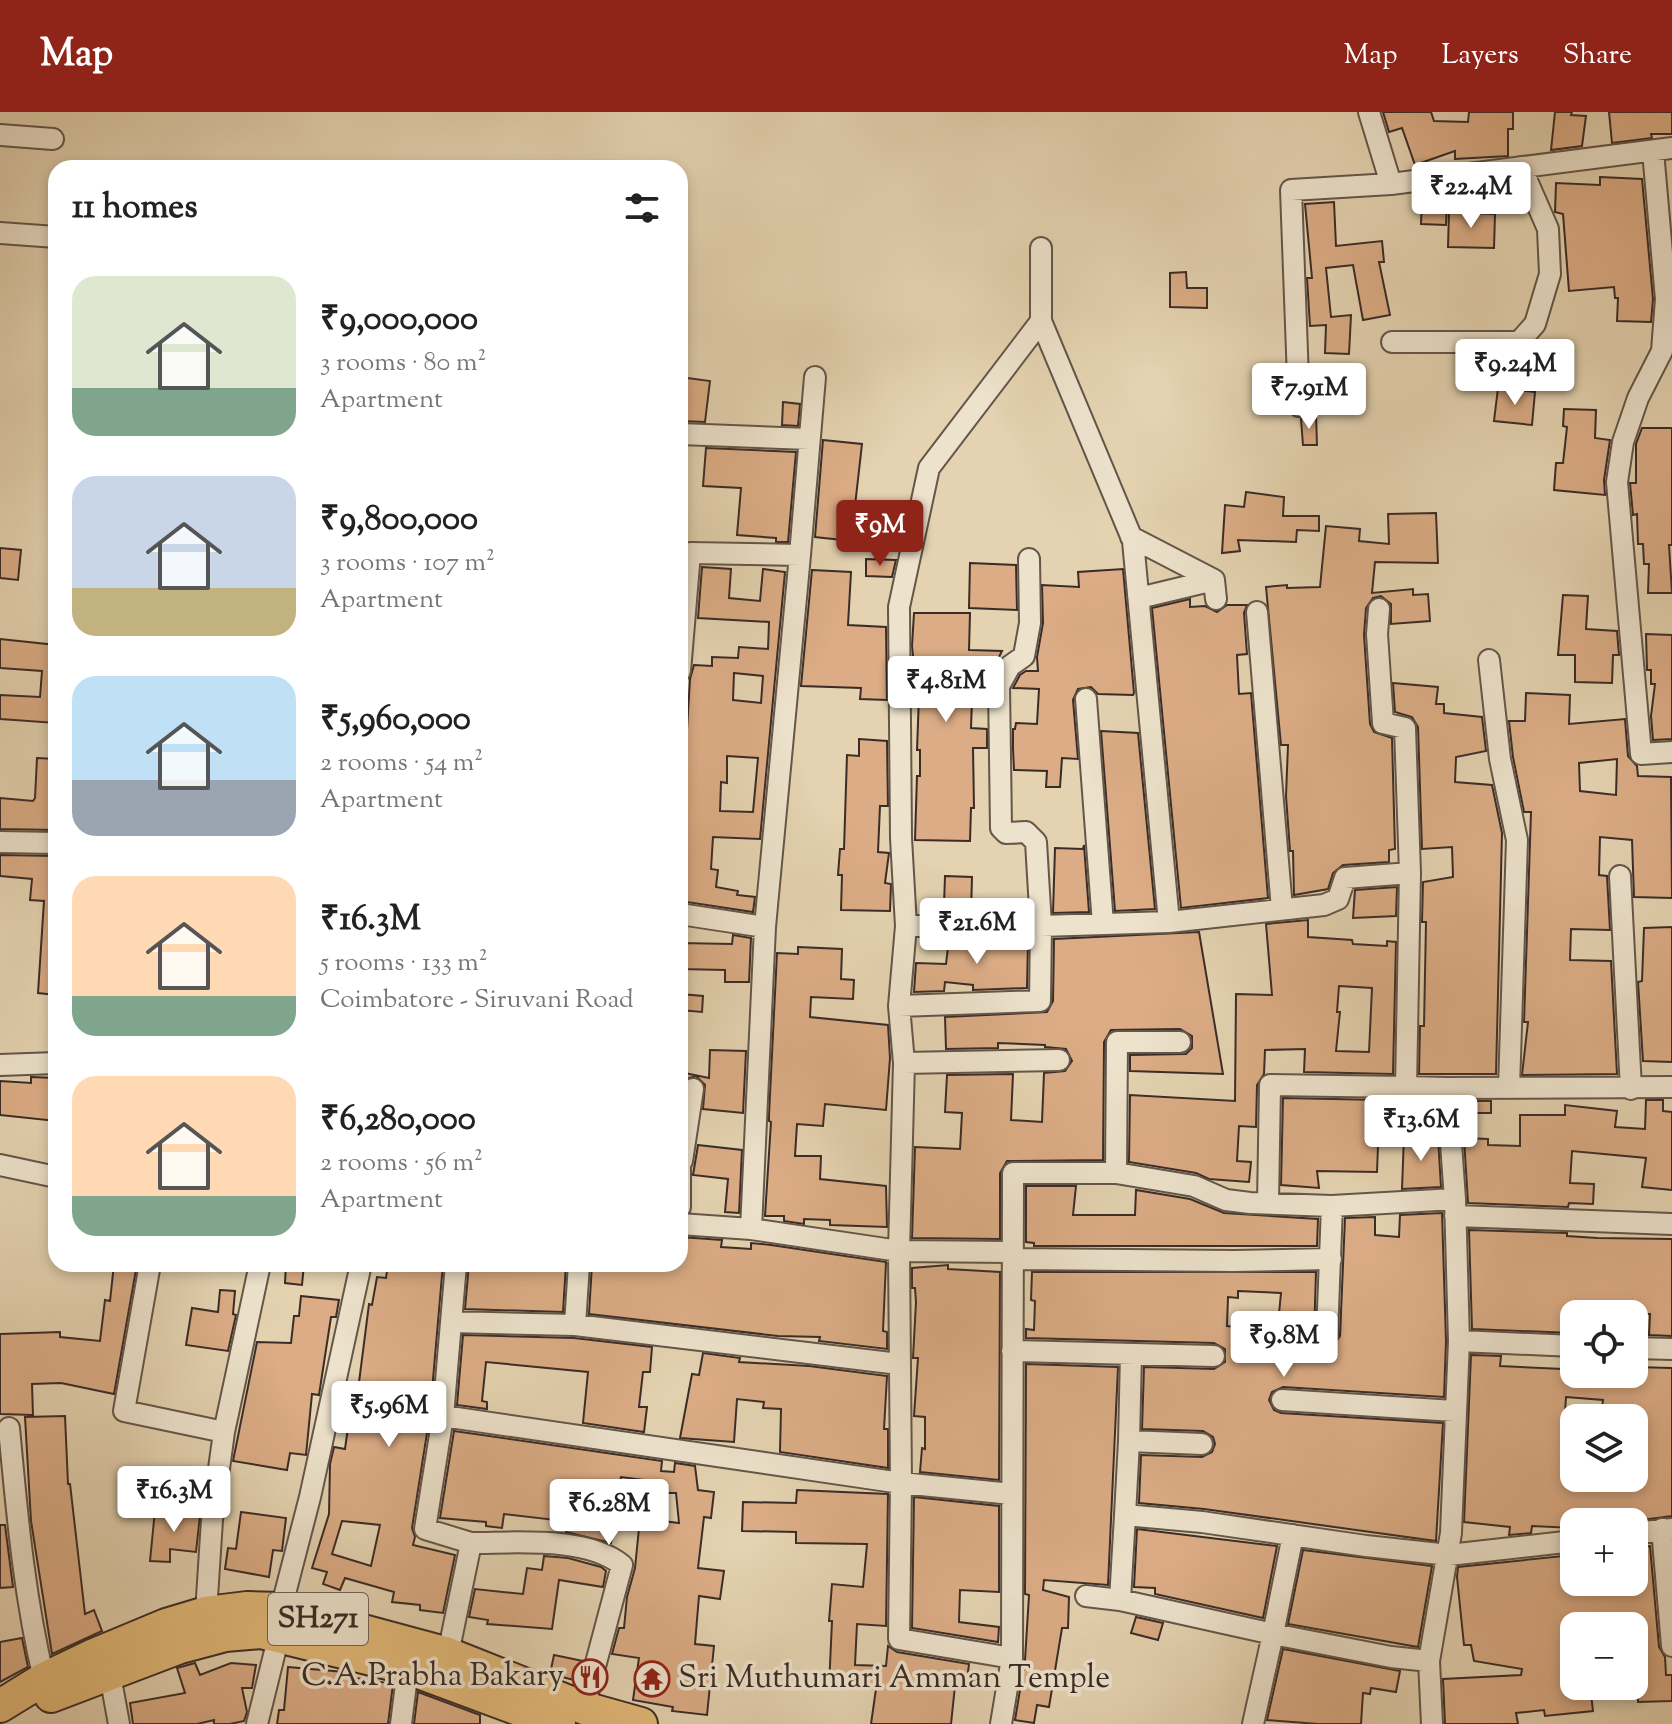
<!DOCTYPE html>
<html lang="en">
<head>
<meta charset="utf-8">
<style>
  :root { --surface:#fff; --page:#f6f6f6; --text:#222; --muted:#767676; --accent:#8f2418 }
  body { margin:0; font-family:"Sorts Mill Goudy",serif; background:var(--page); color:var(--text); height:100vh; display:flex; flex-direction:column; font-size:30px; white-space:nowrap }
  * { box-sizing:border-box; margin:0 }
  p { font-size:26px; color:var(--muted) }
  .icon { flex:none; width:44px; height:44px; fill:none; stroke:currentColor; stroke-width:2; stroke-linecap:round; stroke-linejoin:round }
  .map { position:relative; flex:1; overflow:hidden }
  .side { position:absolute; left:48px; top:48px; width:640px; height:1112px; display:flex; flex-direction:column; background:var(--surface); border-radius:24px; box-shadow:0 4px 12px #0003 }
  .side>* { flex:none }
  .tools { position:absolute; left:1560px; top:1188px; display:grid; gap:16px }
  .tools a { display:grid; place-items:center; width:88px; height:88px; border-radius:16px; background:var(--surface); box-shadow:0 4px 12px #0003; font-size:40px }
  .price { position:absolute; translate:-50% -68px; padding:0 18px; border-radius:8px; background:#fff; color:#222; font-size:26px; line-height:52px; filter:drop-shadow(0 2px 4px #0008) }
  .price::after { content:''; position:absolute; left:50%; top:48px; width:24px; height:18px; margin-left:-12px; background:inherit; clip-path:polygon(0 0,100% 0,50% 100%) }
  .price.active { background:var(--accent); color:#fff }
  ul { padding:0; list-style:none }
  li { display:flex; align-items:center; gap:24px; height:200px; padding:0 24px }
  li span { display:grid; place-items:center; flex:none; width:224px; height:160px; border-radius:24px; color:#555 }
  li>.icon { margin-inline-start:auto }
  span .icon { width:96px; height:96px; fill:#fffc; stroke-width:1 }
  li b { font-size:34px }
  h2 { display:flex; justify-content:space-between; align-items:center; height:96px; padding:0 24px; font-size:34px }
  header { display:flex; align-items:center; gap:48px; box-sizing:border-box; height:112px; padding:0 40px; background:var(--accent); color:#fff }
  header strong { font-size:38px }
  nav { display:flex; gap:44px; margin-inline-start:auto; font-size:28px }
  .map>svg:first-child { display:block }
  .building { fill:#dbac85; stroke:#3a2c27; stroke-width:2; fill-rule:evenodd }
  .lines { fill:none; stroke-linecap:round; stroke-linejoin:round }
  .street-casing { stroke:#645649; stroke-width:24 }
  .primary-casing { stroke:#3a2c27; stroke-width:36 }
  .street { stroke:#ede2cc; stroke-width:20 }
  .primary { stroke:#e2b978; stroke-width:32 }
  .labels { text-anchor:middle; dominant-baseline:central; stroke-width:7; stroke-linejoin:round; paint-order:stroke }
  .shield { fill:#ede2cc; stroke:#706358; stroke-width:2 }
  .shield-label { font-size:30px; font-weight:bold; fill:#3a2c27 }
  .poi-label { font-size:32px; fill:#3a2c27; stroke:#ede2cc; text-anchor:end }
</style>
</head>
<body>
<header>
<strong>Map</strong>
<nav><a>Map</a><a>Layers</a><a>Share</a></nav>
</header>
<div class="map">
<svg width="1672" height="1612" viewBox="0 0 1672 1612">
  <rect width="100%" height="100%" fill="#e4d2b0"/>
  <filter id="stains"><feTurbulence type="fractalNoise" baseFrequency=".0025" numOctaves="4"/><feColorMatrix values="0 0 0 0 .2 0 0 0 0 .09 0 0 0 0 .02 0 0 0 .5 -.17"/></filter>
  <radialGradient id="worn" r=".72"><stop offset=".6" stop-color="#630" stop-opacity="0"/><stop offset="1" stop-color="#630" stop-opacity=".3"/></radialGradient>
  <path class="building" d="M1383,0H1431L1434,9L1468,10L1469,0H1513V17H1508V44L1455,47V39L1415,53L1402,16L1389,20Z
    M1555,0H1572L1571,3L1586,4L1582,34L1551,38Z
    M1609,0H1672V22H1651L1652,26L1612,31Z
    M1600,65L1642,67L1653,187L1651,210L1617,209L1618,186H1615L1614,175L1569,179L1563,102L1555,100L1556,71L1600,73Z
    M1422,87L1447,88L1446,113L1421,112Z
    M1334,90L1336,134L1382,129L1384,150H1379L1390,203L1363,208L1353,153L1326,156L1331,205L1351,203L1349,242L1325,241L1326,213L1310,214L1307,166H1312L1305,92Z
    M1449,100L1495,102L1494,136L1448,135Z
    M1186,160L1187,176H1207V196L1170,195V161Z
    M680,265L710,269L705,310L680,309Z
    M1498,276L1535,280L1532,313L1494,309Z
    M783,290L800,292L798,314L782,313Z
    M1564,297L1596,298L1595,326L1610,328L1604,368L1605,383L1554,378L1556,351H1563L1567,315L1563,314Z
    M1316,302L1317,333H1303L1301,307Z
    M1642,316H1672V433H1669L1672,481H1648L1649,452H1644L1643,432H1638L1637,402L1633,403L1630,371H1636V332Z
    M823,328L862,332L851,429L815,425Z
    M706,336L796,340L788,430H776V426L737,423L741,376L703,374Z
    M1246,380L1284,385L1283,404H1319V419L1297,418L1296,430L1238,428L1240,439L1222,441L1225,393L1244,395Z
    M1436,401L1438,451L1375,450L1372,481L1413,477V483L1428,482L1430,509L1391,512V492L1381,484L1373,486L1366,496L1364,523L1370,612L1374,620L1392,626L1395,737L1389,738V750L1343,753L1333,761L1328,777L1294,783L1293,739H1290L1286,684L1288,633H1281L1266,475L1287,473V476L1320,475L1326,414L1360,417L1359,429L1389,432L1388,402Z
    M0,436L21,438L18,468L0,466Z
    M866,447L896,448L892,465L866,464Z
    M970,451L1016,453L1017,498L969,496Z
    M702,455L731,457L729,486L760,489L763,457L785,460L760,727L713,725L711,757L718,758L716,775L738,779L737,783L755,785L753,800L680,789V651H685L690,567L694,553L712,554V545L738,546L739,535L768,537L769,510L698,506ZM734,561L763,564L761,591L733,588ZM727,644L758,646L753,700L720,699L721,670L727,671Z
    M1123,457L1134,581L1133,583L1098,582L1091,575L1078,577L1073,588L1078,647L1062,646L1060,675H1046L1047,659L1014,658L1013,637V617H1015L1016,611L1037,612L1039,577L1013,576L1020,563L1026,559H1038L1037,545L1043,511L1042,473L1079,475L1078,460Z
    M812,458L851,460L848,513L886,515L887,588L860,587L861,576L801,574Z
    M1563,483L1588,484L1586,517L1617,519L1619,543H1613L1612,571L1575,570V543H1558Z
    M1190,487V495L1205,494L1217,500L1227,493H1247L1244,501L1247,542L1237,543L1239,582L1251,581L1268,786L1181,796L1152,496Z
    M914,501H970L969,538L1002,539L992,559L969,558L972,588L971,616L987,617V636H973L974,696H971L970,729L915,728L917,664H920V638H917L919,584H917L912,534Z
    M1646,522L1672,523V627L1653,628L1651,604L1655,572H1651V558H1647Z
    M0,527L56,533V611L0,607V583L40,585L42,559L0,556Z
    M1393,571L1438,575L1436,592H1444V601L1482,605L1486,639L1456,645L1455,670L1492,673L1502,721L1496,962H1419L1420,914H1424L1426,810H1422L1423,770L1453,765L1452,735L1422,737L1418,615L1412,605L1395,600Z
    M1526,581L1570,583L1569,612L1625,607L1628,644L1637,654L1638,664L1671,665L1672,786L1634,785L1632,728L1600,725L1599,763L1607,764L1610,818L1571,817L1570,848L1611,849L1617,962L1522,963L1528,910H1524L1531,700H1524L1513,645L1509,609H1525ZM1617,647L1616,683L1580,679L1579,651Z
    M1101,619L1138,621L1155,797L1115,799Z
    M859,627L887,629L888,694H880L878,740L889,741L885,771L891,772L890,799L841,798L842,763H838L840,737H844L847,643L859,644Z
    M37,646L56,647V718L0,717V686L33,689L35,686Z
    M1084,733L1089,800L1053,801L1055,736L1083,737Z
    M0,743L56,744V883L38,881L44,789L30,788L32,767L0,764Z
    M945,764L972,765L971,801H948L949,793H944Z
    M1397,775L1396,804L1353,806L1355,778Z
    M1308,808V825L1352,828L1353,832L1387,834V829L1396,830L1393,962L1304,960L1305,937L1265,938L1264,962L1257,973L1256,1015L1239,1014L1237,1049L1251,1050L1249,1070L1209,1067L1196,1061L1129,1050L1130,983L1235,989L1236,882L1272,883L1266,812ZM1339,874L1372,876L1369,940L1336,939L1340,900H1337Z
    M1672,815V950L1643,949L1638,870L1642,869L1644,816Z
    M1199,820L1223,962L1130,959V943L1186,942L1192,936V924L1180,917L1111,918L1104,930L1103,1048L1007,1049L1000,1061V1127L912,1126L915,1035L960,1037L962,1001L945,1000L947,963L1013,962L1011,1008L1042,1010L1044,961L1065,959L1072,949L1066,937L1045,935V933L998,931V936L946,937L945,905L1047,900L1053,889L1054,827Z
    M733,823L751,826L749,870H725V858L680,857V831L732,832Z
    M949,827L1028,829L1027,876L973,878V873L945,870L944,879L914,880L916,851L946,852Z
    M798,835L842,837L841,867L854,868L853,887L811,885L810,905L888,913L890,946L886,998L825,992L823,1014L797,1012L795,1044H821L820,1067L886,1074L887,1115L830,1113V1108L804,1107V1112L784,1109V1104H765L771,1010L769,1009V1003L777,841L798,842Z
    M680,882L703,884L702,900L680,898Z
    M710,938L746,939L743,1001L703,997L705,973L696,964L683,968L680,976V960L709,966Z
    M31,965L56,966V1009L0,1003V969L31,971Z
    M1283,986L1380,988V991H1391V1010L1379,1009L1377,1060L1317,1059L1319,1076L1281,1073Z
    M1646,988H1663V999L1672,1000V1078L1642,1075L1646,1046L1572,1039L1570,1071L1594,1072L1593,1092L1569,1091L1568,1095L1468,1091L1464,1026L1488,1027V1033L1520,1034V1003H1565V993L1617,999L1615,1015L1645,1017Z
    M1466,989H1491V1001H1466Z
    M1404,1024L1438,1025L1441,1075L1402,1077Z
    M698,1033L742,1038L739,1101L725,1100L728,1067L693,1063Z
    M1026,1074H1076L1073,1103H1135L1136,1078L1190,1087L1224,1101L1318,1107L1317,1134H1034V1131L1026,1130Z
    M1442,1101L1446,1229L1444,1285L1283,1275L1272,1280L1269,1288L1274,1298L1281,1301L1443,1311L1436,1429L1204,1397L1139,1391L1141,1343L1202,1345L1212,1340L1215,1332L1213,1325L1203,1319L1142,1317L1144,1255L1214,1257L1225,1250V1237L1214,1231L1026,1226V1217L1034,1218L1035,1189L1031,1188L1032,1160H1316L1314,1223L1319,1234L1332,1235L1340,1224L1345,1106L1375,1105V1123L1399,1125L1400,1103ZM1238,1179L1281,1181L1278,1212H1273L1272,1218L1227,1214L1228,1185L1238,1186Z
    M1469,1118L1567,1121V1124L1597,1126L1672,1127V1224L1649,1223L1650,1202H1574L1572,1221L1472,1217Z
    M680,1125L722,1128L721,1135L751,1137V1131L771,1133L886,1150L883,1219L887,1220V1237L819,1229L820,1225L778,1224L589,1202L592,1152L639,1154V1152H651L677,1155L680,1152Z
    M114,1152H137L114,1282L61,1271L32,1272L33,1303L0,1302V1222L60,1220V1225L100,1229L105,1188L110,1189Z
    M286,1152H304L302,1173L285,1171Z
    M388,1152H443L430,1302L412,1416L415,1425L413,1433L455,1443L443,1501L420,1498V1493L392,1490L394,1480L345,1466L340,1478L323,1472L327,1460L312,1456L329,1402L330,1352L334,1335L345,1337L350,1301H344L345,1285L357,1286L369,1192L372,1193L377,1165L386,1166ZM342,1409L380,1413L371,1454L332,1442Z
    M469,1152H566L563,1200L465,1197Z
    M948,1153V1157L1000,1160L999,1368L920,1360L922,1336L925,1337V1305L914,1304L918,1246H913L916,1190L915,1176H912V1156Z
    M220,1178L235,1179L233,1202L236,1203L228,1239L186,1233L192,1196L218,1200Z
    M301,1184L339,1188L336,1205H331L319,1283L312,1282L306,1343L290,1341L287,1358L233,1349L257,1230L291,1231L294,1204H299Z
    M463,1223L574,1226L652,1235L650,1260H643L639,1295H647L644,1320L583,1311L588,1260L486,1250L482,1289L487,1290V1297L457,1293Z
    M703,1241L740,1246L739,1250L809,1254L887,1264L884,1317H888V1356L780,1340L781,1297L763,1296L764,1290L737,1287L734,1330L680,1326L692,1262L699,1263Z
    M1471,1243L1501,1244L1500,1254L1563,1257V1262H1634V1255L1672,1256V1404L1627,1410H1574V1416L1532,1414L1531,1421L1509,1423L1510,1415L1464,1410ZM1566,1285L1603,1288L1602,1296L1634,1299V1340H1641V1370L1574,1366V1315L1564,1314Z
    M1026,1252L1118,1255L1108,1473L1044,1468L1043,1478L1069,1485L1068,1516H1062L1049,1595L1037,1593L1034,1611L1015,1608L1025,1548L1029,1483L1025,1482Z
    M65,1304L68,1372H70L85,1502L94,1498L102,1519L52,1542L31,1409L25,1305Z
    M454,1319L662,1349L661,1359L674,1360L675,1351L695,1354L698,1378L714,1380L711,1406L704,1405L698,1456L724,1459L720,1487L699,1484L695,1532L714,1534L707,1603L672,1599L673,1595L633,1588L639,1546L612,1542L619,1516H624L627,1485L635,1456L640,1406L679,1411L676,1381H643L645,1368L621,1365L619,1381L557,1382L555,1408L504,1402L502,1416L486,1414V1410L440,1406Z
    M797,1378L888,1382L886,1514L857,1512L855,1553L886,1554L888,1534L897,1540L969,1552L966,1576L955,1574L951,1612H871L876,1577L829,1575L832,1509H829L832,1472L863,1475L867,1432L796,1431V1420L742,1419L743,1390L796,1391Z
    M914,1385L999,1394V1480L960,1478L959,1510L999,1515L998,1530L912,1516Z
    M571,1397L615,1403L611,1431L566,1420Z
    M155,1398L200,1403L196,1440L170,1437V1450L150,1449Z
    M241,1400L286,1406L282,1439L273,1438L269,1465L225,1457L228,1436L236,1437Z
    M0,1413H5L13,1475L0,1476Z
    M1137,1417L1277,1434L1263,1506L1155,1482V1476L1134,1475Z
    M1650,1434L1659,1535L1665,1545L1666,1563H1672V1589L1638,1590V1561L1634,1562V1514H1574V1574H1590L1593,1599L1545,1604L1544,1598L1516,1601L1518,1612H1445L1443,1567L1521,1563L1522,1557L1474,1549L1471,1533H1464L1457,1465L1458,1455L1573,1443L1574,1470H1634V1436Z
    M1303,1438L1432,1454L1418,1535L1288,1512Z
    M544,1444L568,1446L601,1455L606,1459L603,1475L559,1468L552,1517L487,1512L488,1508L469,1505L475,1477L523,1482L527,1456L542,1458Z
    M1136,1505L1163,1511L1158,1528L1131,1521Z
    M22,1526L28,1555L0,1570V1530Z
    M1283,1537L1400,1559L1396,1580L1371,1576L1370,1582L1363,1581L1361,1612H1318L1267,1608Z
    M554,1543L583,1549L578,1569L550,1562Z
    M195,1551L200,1563L231,1551L256,1553L252,1576H242L247,1600L244,1609L230,1612H214V1608L197,1612H133L130,1591L185,1581L177,1556Z
    M288,1555L344,1560V1564L393,1572L388,1612H277L279,1598H284Z
    M418,1580L480,1603V1612H414Z"/>
  <g class="lines">
    <defs>
      <path id="street" d="M1369,0L1391,72
        M0,23L53,27
        M1653,39L1666,187L1662,239L1638,286L1623,330L1617,370L1641,642L1672,640
        M0,121L56,125
        M1041,136V209L1133,429L1169,810
        M1392,230H1519L1535,212L1550,162L1548,117L1521,55
        M1299,294L1291,78L1391,72L1672,36
        M680,322L809,327
        M1131,425L1214,468L1216,487
        M800,443L815,265
        M1139,486L1214,468
        M1379,497L1377,522L1383,611L1405,616L1410,761L1406,975L1447,976
        M1257,500L1282,797
        M1489,548L1500,647L1517,728L1509,976
        M680,559L690,441L800,443L765,815L751,1117
        M1086,587L1103,812
        M0,730L56,731
        M1620,764L1631,977
        M680,802L765,815
        M906,814H1041L1169,810L1324,793L1338,787L1345,766L1410,761
        M899,894L1040,889L1041,814L1036,730L1026,720L1006,721L1001,716L999,574L1010,554L1024,544L1030,511L1029,447
        M904,951L1059,948
        M0,953L56,951
        M680,1048V1095
        M682,1049L693,977
        M0,1053L56,1065
        M1116,1061L1117,930H1180
        M1268,1091L1270,973L1406,975
        M1455,1104L1672,1112
        M680,1112L751,1117L899,1139L1012,1140
        M1012,1147L1234,1149L1331,1147
        M150,1152L124,1299L224,1320
        M579,1152L575,1213L899,1252
        M451,1210L575,1213
        M1327,1223L1332,1094
        M1459,1229L1574,1234
        M1634,1236L1672,1237
        M1012,1239L1214,1244
        M1131,1242L1129,1329L1202,1332
        M1282,1288L1454,1299
        M443,1304L456,1152
        M9,1316C17,1401 24,1484 44,1567
        M1125,1403L1129,1329
        M1662,1417L1672,1534
        M1634,1421L1672,1417
        M471,1431C515,1431 586,1424 622,1453L584,1596
        M1086,1484L1120,1488L1273,1522L1293,1423
        M1120,1488L1125,1403L1202,1410L1366,1434L1449,1443L1574,1429
        M281,1497L310,1385L361,1152
        M206,1501L212,1408L224,1320L260,1152
        M448,1542L471,1431L425,1417L443,1304L901,1371L1012,1382
        M1012,1546L899,1527L901,1371L899,1139L904,951L899,894L906,814L901,726L899,495L929,356L1041,209
        M1429,1549L1432,1612
        M110,1563L119,1612
        M257,1612L279,1523
        M401,1612L408,1556
        M1001,1612L1012,1546L1013,1061H1116L1194,1074L1226,1088L1250,1091L1332,1094L1455,1087L1447,976L1672,975
        M1253,1612L1273,1522L1391,1545L1429,1549L1451,1421L1459,1229L1455,1087"/>
      <path id="primary" d="M51,1584L180,1535L225,1523L261,1520L408,1556L559,1612
        M0,1594L44,1567L94,1543L166,1513L206,1501L247,1496L281,1497L448,1542L584,1596L641,1612"/>
    </defs>
    <use href="#street" class="street-casing"/>
    <use href="#primary" class="primary-casing"/>
    <use href="#street" class="street"/>
    <use href="#primary" class="primary"/>
  </g>
  <defs>
    <symbol id="restaurant-ring" viewBox="-11 -11 22 22"><circle r="9.5" fill="#ede2cc" stroke="#8f2418" stroke-width="1.5"/><path d="M-5-6h1v4h1v-4h1v4h1v-4h1v5L-1.5 .5V6h-2V.5L-5-1ZM5-6V6H3V1.5H1.5Q1.5-4 5-6Z" fill="#8f2418"/></symbol>
    <symbol id="temple-ring" viewBox="-11 -11 22 22"><circle r="9.5" fill="#ede2cc" stroke="#8f2418" stroke-width="1.5"/><path d="M0-6L5-2H3V0L6.5 2.5H4V6H1.5V3h-3V6H-4V2.5H-6.5L-3 0V-2H-5Z" fill="#8f2418"/></symbol>
  </defs>
  <g fill-rule="evenodd">
    <use href="#restaurant-ring" x="570" y="1545" width="40" height="40"/>
    <use href="#temple-ring" x="632" y="1547" width="40" height="40"/>
  </g>
  <g class="labels">
    <rect class="shield" x="268" y="1481" width="100" height="52" rx="6"/>
    <g class="shield-label">
      <text x="318" y="1507">SH271</text>
    </g>
    <g class="poi-label">
      <text x="564" y="1565">C.A.Prabha Bakary</text>
      <text x="678" y="1567" text-anchor="start">Sri Muthumari Amman Temple</text>
    </g>
  </g>
  <rect width="100%" height="100%" filter="url(#stains)"/>
  <rect width="100%" height="100%" fill="url(#worn)"/>
</svg>
<div class="tools">
<a><svg class="icon" aria-label="locate" viewBox="0 0 24 24"><circle cx="12" cy="12" r="6"/><path d="M12 2v4M12 18v4M2 12h4M18 12h4"/></svg></a>
<a><svg class="icon" aria-label="layers" viewBox="0 0 24 24"><path d="M12 4l9 5-9 5-9-5zM3 14l9 5 9-5"/></svg></a>
<a>+</a>
<a>−</a>
</div>
<b class="price" style="left:1471px;top:118px">₹22.4M</b>
<b class="price" style="left:1515px;top:295px">₹9.24M</b>
<b class="price" style="left:1309px;top:319px">₹7.91M</b>
<b class="price active" style="left:880px;top:456px">₹9M</b>
<b class="price" style="left:946px;top:612px">₹4.81M</b>
<b class="price" style="left:977px;top:854px">₹21.6M</b>
<b class="price" style="left:1421px;top:1051px">₹13.6M</b>
<b class="price" style="left:1284px;top:1267px">₹9.8M</b>
<b class="price" style="left:389px;top:1337px">₹5.96M</b>
<b class="price" style="left:174px;top:1422px">₹16.3M</b>
<b class="price" style="left:609px;top:1435px">₹6.28M</b>
<section class="side">
<h2>11 homes<svg class="icon" aria-label="filters" viewBox="0 0 24 24"><path d="M4 7h16M4 17h16"/><circle cx="9" cy="7" r="2"/><circle cx="15" cy="17" r="2"/></svg></h2>
<ul>
<li><span style="background:linear-gradient(#dfe7d0 70%,#7fa58c 0)"><svg class="icon" aria-label="home" viewBox="0 0 24 24"><path d="M3 11l9-7 9 7M6 9v11h12V9"/></svg></span><div><b>₹9,000,000</b><p>3 rooms · 80 m²</p><p>Apartment</p></div></li>
<li><span style="background:linear-gradient(#c9d6e8 70%,#c2b280 0)"><svg class="icon" aria-label="home" viewBox="0 0 24 24"><path d="M3 11l9-7 9 7M6 9v11h12V9"/></svg></span><div><b>₹9,800,000</b><p>3 rooms · 107 m²</p><p>Apartment</p></div></li>
<li><span style="background:linear-gradient(#bfe0f5 65%,#9aa5b1 0)"><svg class="icon" aria-label="home" viewBox="0 0 24 24"><path d="M3 11l9-7 9 7M6 9v11h12V9"/></svg></span><div><b>₹5,960,000</b><p>2 rooms · 54 m²</p><p>Apartment</p></div></li>
<li><span style="background:linear-gradient(#ffd9b3 75%,#7fa58c 0)"><svg class="icon" aria-label="home" viewBox="0 0 24 24"><path d="M3 11l9-7 9 7M6 9v11h12V9"/></svg></span><div><b>₹16.3M</b><p>5 rooms · 133 m²</p><p>Coimbatore - Siruvani Road</p></div></li>
<li><span style="background:linear-gradient(#ffd9b3 75%,#7fa58c 0)"><svg class="icon" aria-label="home" viewBox="0 0 24 24"><path d="M3 11l9-7 9 7M6 9v11h12V9"/></svg></span><div><b>₹6,280,000</b><p>2 rooms · 56 m²</p><p>Apartment</p></div></li>
</ul>
</section>
</div>
</body>
</html>
